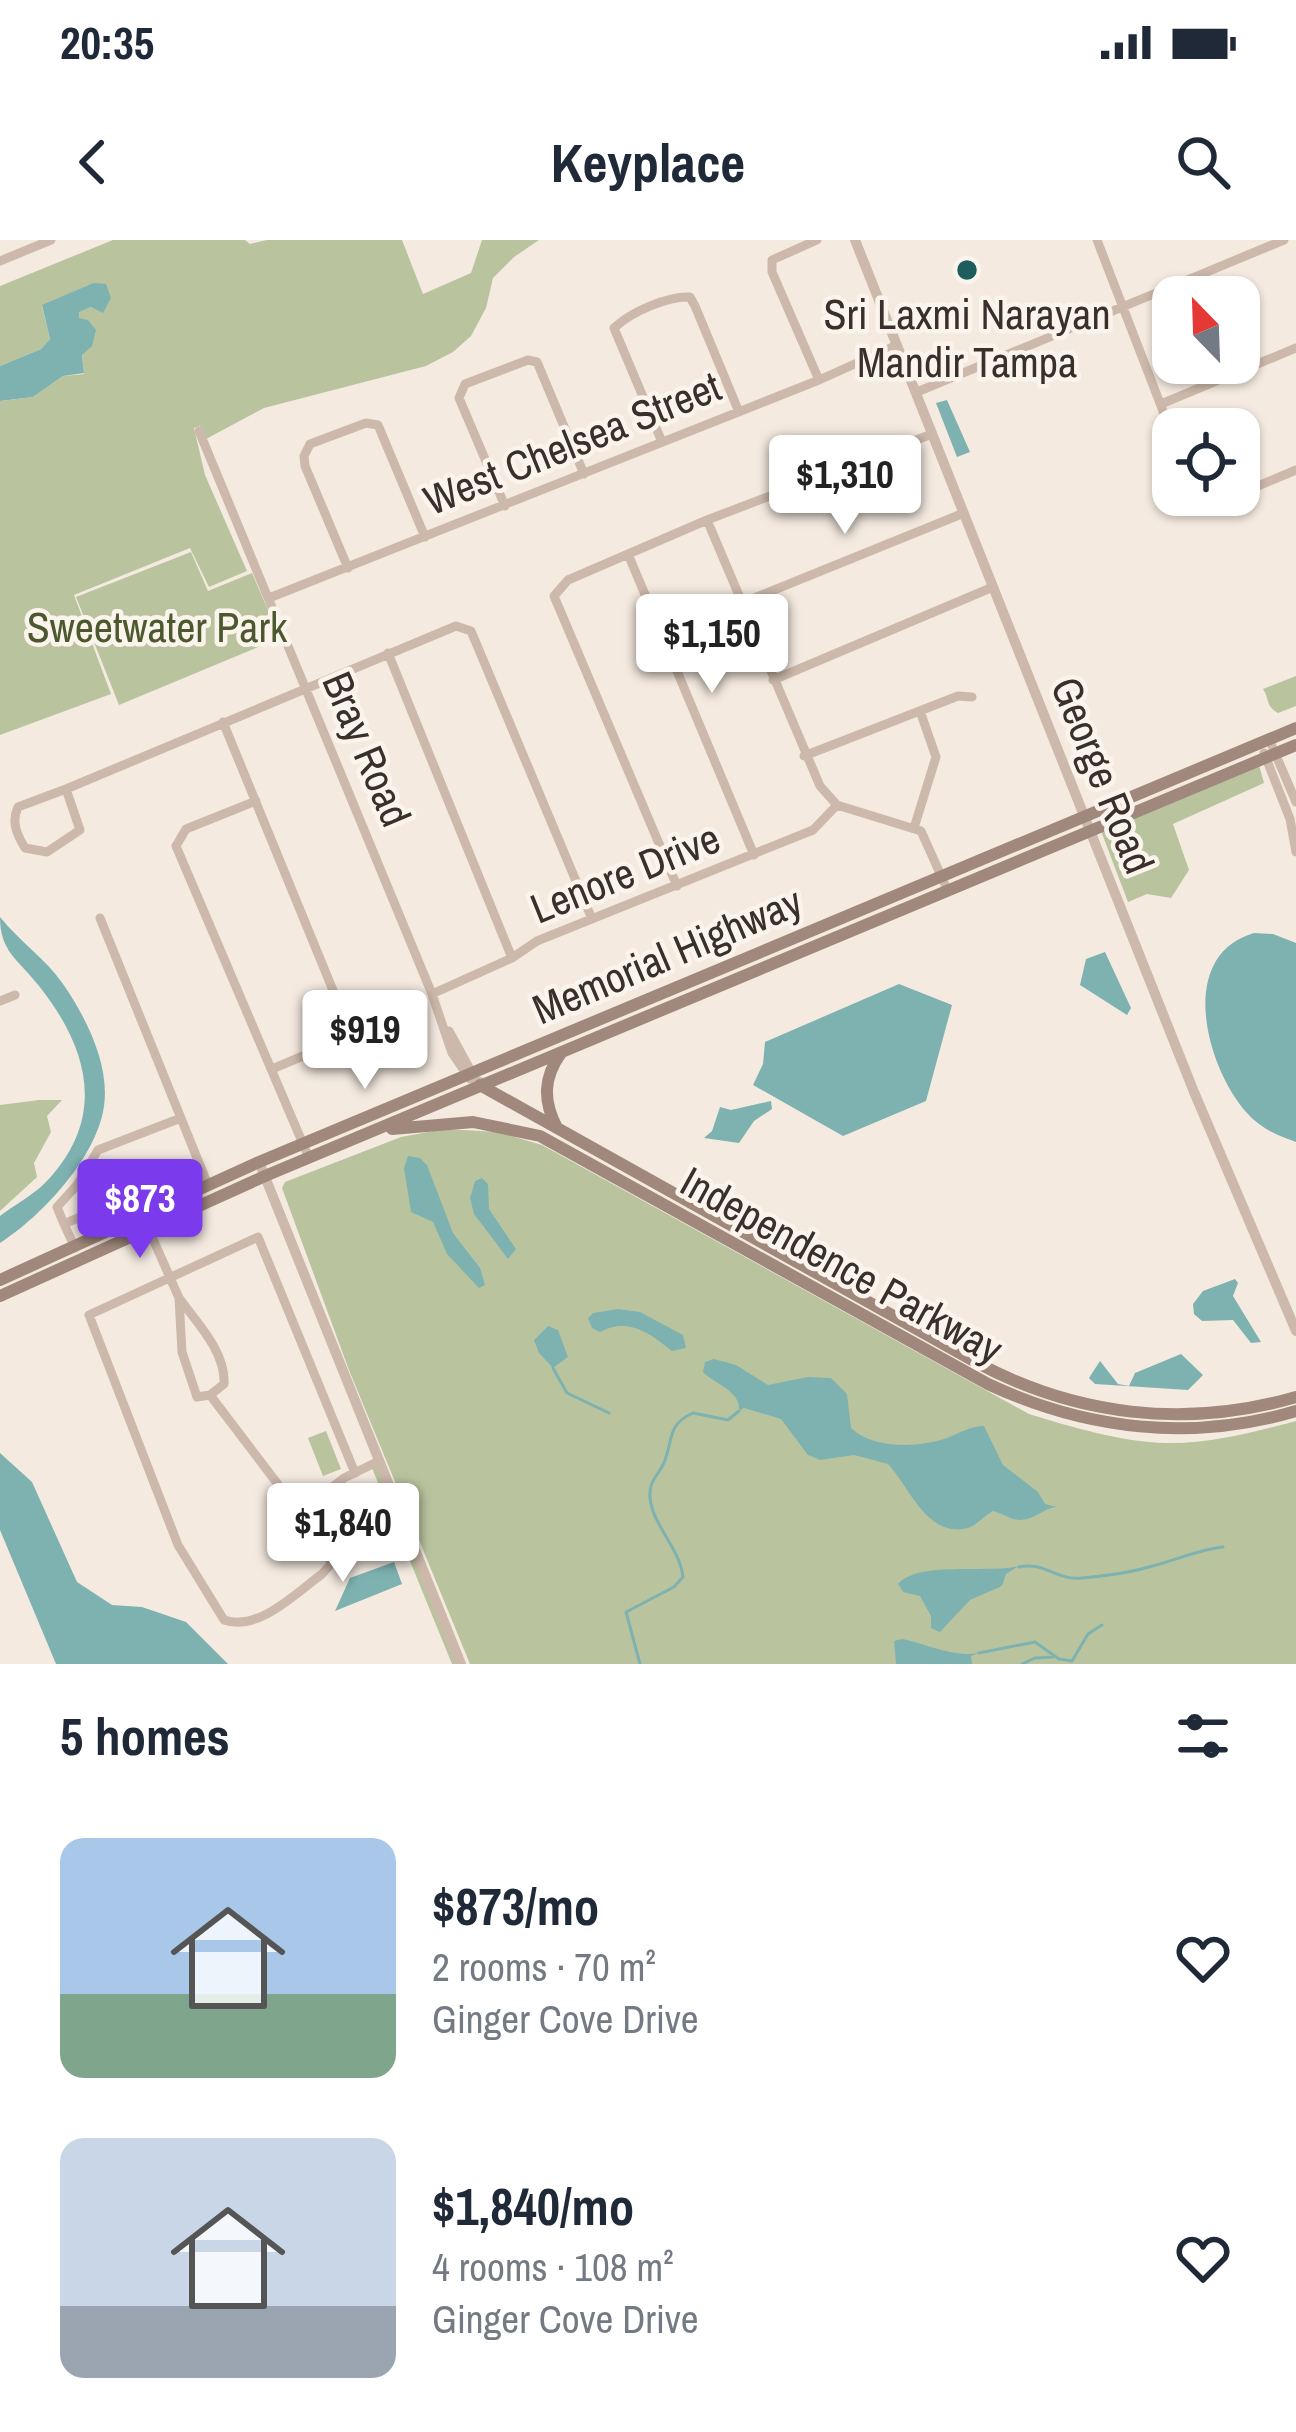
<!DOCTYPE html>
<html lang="en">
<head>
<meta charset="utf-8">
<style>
  :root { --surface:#fff; --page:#f6f6f7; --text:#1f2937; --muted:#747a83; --accent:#7c3aed }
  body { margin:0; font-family:"Archivo Narrow",sans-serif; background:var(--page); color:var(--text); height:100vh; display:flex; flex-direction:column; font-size:45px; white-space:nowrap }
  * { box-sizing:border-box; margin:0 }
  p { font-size:39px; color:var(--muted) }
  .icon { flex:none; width:66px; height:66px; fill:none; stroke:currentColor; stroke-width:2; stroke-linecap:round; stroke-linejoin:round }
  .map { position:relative; height:1424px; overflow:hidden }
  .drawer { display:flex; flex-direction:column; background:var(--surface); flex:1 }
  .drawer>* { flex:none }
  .needle { width:78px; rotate:337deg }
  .buttons { position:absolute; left:1152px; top:36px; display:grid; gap:24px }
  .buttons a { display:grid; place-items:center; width:108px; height:108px; border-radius:24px; background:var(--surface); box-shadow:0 3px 9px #0004; font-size:60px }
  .price { position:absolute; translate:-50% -102px; padding:0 27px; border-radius:12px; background:#fff; color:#222; font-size:39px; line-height:78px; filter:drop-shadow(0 3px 6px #0008) }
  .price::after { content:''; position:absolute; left:50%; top:72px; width:36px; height:27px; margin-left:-18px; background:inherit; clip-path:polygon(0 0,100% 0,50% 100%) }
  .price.current { background:var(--accent); color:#fff }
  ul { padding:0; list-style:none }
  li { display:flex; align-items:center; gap:36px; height:300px; padding:0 60px }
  li span { display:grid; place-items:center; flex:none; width:336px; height:240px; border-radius:24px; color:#555 }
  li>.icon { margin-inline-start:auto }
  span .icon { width:144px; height:144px; fill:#fffc; stroke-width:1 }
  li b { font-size:51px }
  h2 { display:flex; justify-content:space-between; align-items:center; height:144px; padding:0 60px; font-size:51px }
  .status { display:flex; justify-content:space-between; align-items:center; height:84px; padding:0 60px; background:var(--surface); direction:ltr }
  .status svg { height:33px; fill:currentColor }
  header { display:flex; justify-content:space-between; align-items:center; height:156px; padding:0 60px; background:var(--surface); font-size:54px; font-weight:700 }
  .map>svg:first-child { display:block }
  .green { fill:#b9c49f }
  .water { fill:#7eb2b1 }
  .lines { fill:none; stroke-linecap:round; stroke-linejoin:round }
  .stream { stroke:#7eb2b1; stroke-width:3 }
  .minor { stroke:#cdb9ab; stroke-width:9 }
  .tertiary { stroke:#cdb9ab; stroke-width:10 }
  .secondary { stroke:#a1887c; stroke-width:12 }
  .poi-dot { fill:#1f5c5d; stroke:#fbf4ed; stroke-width:4.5 }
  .labels { text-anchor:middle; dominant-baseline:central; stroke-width:9; stroke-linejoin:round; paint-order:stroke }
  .poi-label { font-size:42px; fill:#3b2f2b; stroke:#fbf4ed }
  .street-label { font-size:42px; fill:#3b2f2b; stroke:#fbf4ed }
  .park-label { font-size:42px; fill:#4c592e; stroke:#fbf4ed }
</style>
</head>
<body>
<div class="status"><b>20:35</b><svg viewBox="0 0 49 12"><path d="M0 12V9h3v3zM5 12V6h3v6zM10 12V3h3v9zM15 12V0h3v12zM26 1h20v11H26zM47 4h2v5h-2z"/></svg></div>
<header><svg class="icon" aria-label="back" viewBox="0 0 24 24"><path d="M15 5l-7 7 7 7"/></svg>Keyplace<svg class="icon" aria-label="search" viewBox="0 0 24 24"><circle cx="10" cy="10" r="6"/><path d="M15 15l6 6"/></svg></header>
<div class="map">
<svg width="1296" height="1424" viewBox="0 0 1296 1424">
  <rect width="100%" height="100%" fill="#f4eae0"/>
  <path class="green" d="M113,0H245L250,4L267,0H402L423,54L471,33L482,0H539L514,17L493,38L486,68L471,96L453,112L426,126L264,168L206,199L200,186L194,188L205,235L247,331L209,347L190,308L74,355L111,454L0,495V158L1,161L33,157L63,136L84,134L78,72L91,67L93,43L42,66L50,99L41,109L0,126V46Z
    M191,312L208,351L252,333L280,398L119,465L76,357Z
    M1296,436V466L1278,473C1265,466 1270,459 1263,449Z
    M1259,525L1264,543L1173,584L1189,630L1171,658L1147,654L1128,662L1101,591Z
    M39,860H62L47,876L51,892L34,923L37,937L0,971V865Z
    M445,889L498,892L542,905L1029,1174C1072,1187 1121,1202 1166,1203C1210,1204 1254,1192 1296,1181V1424H470L349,1130L282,948L285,942L401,897Z
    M326,1191L341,1229L323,1236L308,1198Z
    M377,1226L457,1424H452L372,1228Z"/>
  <path class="water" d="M93,43L106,44L111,58L103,73L91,67L79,72V78L88,80L96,90L92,106L82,115L84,133L63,136L33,157L0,161V126L41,109L50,99L42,65Z
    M947,160L970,212L957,217L936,163Z
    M0,677C19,701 46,719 63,744C86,777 110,825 104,866C97,917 42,976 0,1003V976C14,965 32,956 45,943C107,879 90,810 39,746C18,719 0,712 0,677Z
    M1254,693L1273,694L1296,703V902C1278,896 1260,888 1247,873C1207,829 1175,716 1254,693Z
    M1105,712L1131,768L1127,775L1080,745L1086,719Z
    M899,744L952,765L926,861L843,896L753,845L763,824L765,802Z
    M771,861L772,869L754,881L739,903L704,898L712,891L720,867L731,870Z
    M408,916L420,918L427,925L453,993L480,1028L485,1045L479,1048L447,1014L433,982L411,972L404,928Z
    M482,938L488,944L489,969L516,1009L508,1019L474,974L470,958L475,941Z
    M1235,1039L1238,1043L1233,1056L1261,1102L1251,1103L1233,1080L1202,1081L1194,1074L1193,1064L1203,1051Z
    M618,1069L640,1072L683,1095L686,1108L672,1111C649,1093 628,1077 600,1092L592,1088L588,1078L593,1073Z
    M548,1086L558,1090L568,1117L553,1128L539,1113L534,1100Z
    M1181,1114L1203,1135L1188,1150L1095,1144L1089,1138L1100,1121L1118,1144L1129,1146L1135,1133Z
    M714,1119L736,1125L768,1145L808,1137L831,1138L847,1154L851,1188C873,1209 919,1208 947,1198C960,1193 970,1186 984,1186L1003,1225L1038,1252L1045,1264L1057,1267C1043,1268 1035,1280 1020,1280C1011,1280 1002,1273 993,1271C984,1276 977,1285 968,1288C927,1299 909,1246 888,1224L854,1215L820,1220L808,1215L781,1179L744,1168L739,1171C741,1151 716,1145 703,1132L705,1122Z
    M0,1213L32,1242L77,1342L112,1365L142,1367L186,1382L228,1424H56L0,1290Z
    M394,1322L402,1344L335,1371L350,1338Z
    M1019,1326L1006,1334L1002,1346L970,1360L940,1392L931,1388V1376L920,1356L903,1352L898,1344C918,1320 989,1334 1019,1326Z
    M902,1399C929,1404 953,1418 979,1413L971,1416L972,1424H896L894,1401Z"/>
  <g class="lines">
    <path class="stream" d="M553,1128L567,1153L609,1173
      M1019,1327C1045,1321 1056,1341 1082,1338C1104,1336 1128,1333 1149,1327C1174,1321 1196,1310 1223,1307
      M979,1413L1035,1402L1059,1419L1072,1421L1088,1394L1102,1385
      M640,1424L626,1372L674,1347L683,1337C680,1305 643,1277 651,1246C654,1236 662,1230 665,1220C673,1198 668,1184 693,1173L728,1180L739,1171
      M1022,1424L1035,1418L1053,1417"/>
    <path class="minor" d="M817,0L772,20V32L819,140
      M1097,0L1173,197
      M0,21L51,0
      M917,152L1284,0
      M1161,164L1296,108
      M199,191L432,754L452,813L470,839L486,843
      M662,202L614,88C631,72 667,56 690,57L695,66L739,172
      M1239,254L1296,230
      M1195,255L1201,270L1236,255
      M505,266L459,158L465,144L528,120L537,122L584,234
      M707,280L820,546L837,565L921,591L947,649
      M628,314L754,615
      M348,328L305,226L304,216L310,204L366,183L378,185L425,297
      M269,358L819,140L897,105
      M742,363L964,273
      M388,413L512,718
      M773,440L993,347
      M223,482L346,782L341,800L272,829
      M1269,499L1296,562
      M1264,513L1290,579L1296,612
      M804,516L958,456L972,457
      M66,549L456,386L471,391L592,679
      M66,549L80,590L47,612L25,608C17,595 11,582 18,567Z
      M256,561L186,589L176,606L309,918
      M914,588L936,517L920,471
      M677,646L554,356L568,340L707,280L932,194
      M100,678L208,945
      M432,754L512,718L537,701L813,590L837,565
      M0,761L15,755
      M449,791L472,833
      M64,984L57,967L77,945L98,910L181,878
      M149,990L179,1058L182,1112L197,1157L210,1155L224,1144C226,1112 197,1083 179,1058
      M75,1008L64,984L188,931
      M210,1155L296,1268L322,1295L331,1314L330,1325L322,1334C296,1353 258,1392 224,1380L178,1305L89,1075L258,997L355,1233
      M301,1271L344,1238L379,1221"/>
    <path class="tertiary" d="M855,0L1194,852L1296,1091
      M259,922L461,1424"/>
    <path class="secondary" d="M480,845L974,1121C1074,1176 1186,1189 1296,1157
      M557,888C543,861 543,838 561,813
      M392,889L473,882L540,896L988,1144C1086,1190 1192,1202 1296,1171
      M0,1040L259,922L1296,488
      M0,1056L265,936L1296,505"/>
  </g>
  <circle class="poi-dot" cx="967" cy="30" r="12"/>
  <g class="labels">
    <g class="poi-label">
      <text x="967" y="74">Sri Laxmi Narayan<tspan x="967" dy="48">Mandir Tampa</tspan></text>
    </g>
    <g class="street-label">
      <text transform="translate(572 203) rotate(-22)">West Chelsea Street</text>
      <text transform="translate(367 509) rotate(67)">Bray Road</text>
      <text transform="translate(1103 535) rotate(68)">George Road</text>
      <text transform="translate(625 633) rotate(-22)">Lenore Drive</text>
      <text transform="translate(667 715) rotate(-23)">Memorial Highway</text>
      <text transform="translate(842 1025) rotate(29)">Independence Parkway</text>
    </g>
    <g class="park-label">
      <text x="157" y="387">Sweetwater Park</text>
    </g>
  </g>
</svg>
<div class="buttons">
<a><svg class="needle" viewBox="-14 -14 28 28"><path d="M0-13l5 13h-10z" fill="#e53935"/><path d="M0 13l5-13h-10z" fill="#747a83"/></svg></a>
<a><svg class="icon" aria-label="locate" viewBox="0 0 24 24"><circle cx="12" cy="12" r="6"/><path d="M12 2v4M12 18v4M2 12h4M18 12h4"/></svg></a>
</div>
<b class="price" style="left:845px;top:297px">$1,310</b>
<b class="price" style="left:712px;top:456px">$1,150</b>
<b class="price" style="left:365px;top:852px">$919</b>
<b class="price current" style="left:140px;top:1021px">$873</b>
<b class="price" style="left:343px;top:1345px">$1,840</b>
</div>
<section class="drawer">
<h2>5 homes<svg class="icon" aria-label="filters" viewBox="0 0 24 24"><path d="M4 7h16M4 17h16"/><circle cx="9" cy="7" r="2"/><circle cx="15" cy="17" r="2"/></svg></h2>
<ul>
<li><span style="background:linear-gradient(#a9c7e8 65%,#7fa58c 0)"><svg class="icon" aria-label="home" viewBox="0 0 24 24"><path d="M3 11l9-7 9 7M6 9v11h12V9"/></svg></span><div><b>$873/mo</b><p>2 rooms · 70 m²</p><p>Ginger Cove Drive</p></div><svg class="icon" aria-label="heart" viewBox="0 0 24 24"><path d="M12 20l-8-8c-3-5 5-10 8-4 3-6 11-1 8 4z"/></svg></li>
<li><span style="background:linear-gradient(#c9d6e8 70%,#9aa5b1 0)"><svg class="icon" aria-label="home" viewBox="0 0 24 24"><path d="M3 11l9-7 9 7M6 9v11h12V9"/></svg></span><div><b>$1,840/mo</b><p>4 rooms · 108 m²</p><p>Ginger Cove Drive</p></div><svg class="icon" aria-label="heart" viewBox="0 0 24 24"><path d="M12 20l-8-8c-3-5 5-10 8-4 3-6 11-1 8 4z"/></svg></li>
</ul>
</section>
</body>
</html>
